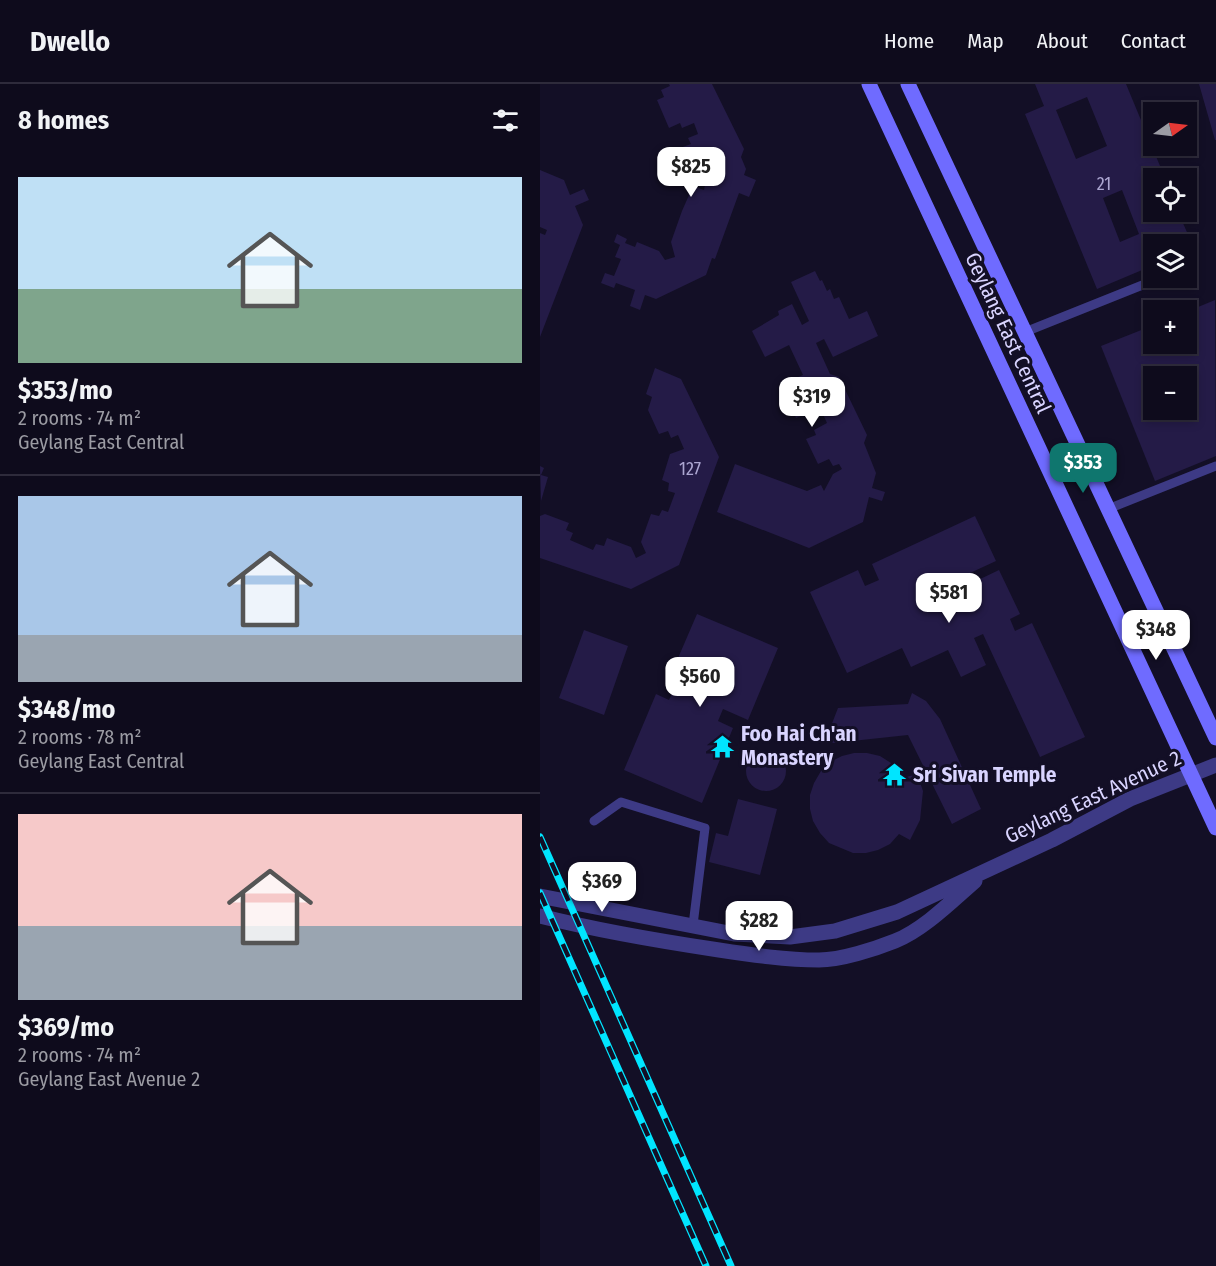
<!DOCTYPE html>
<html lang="en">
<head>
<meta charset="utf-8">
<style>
  :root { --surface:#0e0b1c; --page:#1c1929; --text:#f1f3f6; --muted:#9b9ba3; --line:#2e2b3b; --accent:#0f766e }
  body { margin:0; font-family:"Fira Sans Condensed",sans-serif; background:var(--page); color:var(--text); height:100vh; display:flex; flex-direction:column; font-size:22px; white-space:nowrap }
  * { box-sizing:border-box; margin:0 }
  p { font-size:20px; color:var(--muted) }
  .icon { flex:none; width:33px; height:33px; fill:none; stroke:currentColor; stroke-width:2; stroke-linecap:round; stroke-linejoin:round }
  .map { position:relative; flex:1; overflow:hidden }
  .sheet { display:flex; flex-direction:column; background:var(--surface); width:540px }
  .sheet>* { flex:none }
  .needle { width:39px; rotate:76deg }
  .buttons { position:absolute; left:603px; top:18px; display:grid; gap:12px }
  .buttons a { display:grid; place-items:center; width:54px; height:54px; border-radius:0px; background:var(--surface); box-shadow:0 3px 9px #0003,0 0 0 2px var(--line); font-size:30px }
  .price { position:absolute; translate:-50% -51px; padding:0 14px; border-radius:12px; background:#fff; color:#222; font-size:20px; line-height:39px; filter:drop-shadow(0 2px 3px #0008) }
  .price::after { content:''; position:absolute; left:50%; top:36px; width:18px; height:14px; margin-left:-9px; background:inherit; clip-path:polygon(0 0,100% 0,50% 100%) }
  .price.active { background:var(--accent); color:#fff }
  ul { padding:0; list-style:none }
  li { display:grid; align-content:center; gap:12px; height:318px; padding:0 18px }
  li+li { border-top:2px solid var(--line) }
  li span { display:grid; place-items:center; height:186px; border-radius:0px; color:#555 }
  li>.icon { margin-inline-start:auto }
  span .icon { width:108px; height:108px; fill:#fffc; stroke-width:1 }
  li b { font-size:26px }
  h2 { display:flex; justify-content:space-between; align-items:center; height:72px; padding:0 18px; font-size:26px }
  header { display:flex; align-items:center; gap:36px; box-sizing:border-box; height:84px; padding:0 30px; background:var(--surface); border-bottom:2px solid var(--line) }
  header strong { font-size:28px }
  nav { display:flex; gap:33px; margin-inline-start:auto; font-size:21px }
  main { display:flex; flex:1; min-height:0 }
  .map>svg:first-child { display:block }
  .building { fill:#241b47; fill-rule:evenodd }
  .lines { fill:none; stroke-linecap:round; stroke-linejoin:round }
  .service { stroke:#3d3a85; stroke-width:9 }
  .minor { stroke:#3d3a85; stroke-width:15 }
  .secondary { stroke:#6f6bff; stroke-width:15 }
  .rail-casing { stroke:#00e5ff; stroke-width:7 }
  .rail { stroke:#130f26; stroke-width:4.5; stroke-dasharray:14; stroke-linecap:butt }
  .labels { text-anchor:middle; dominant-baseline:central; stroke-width:6; stroke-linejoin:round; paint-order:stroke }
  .number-label { font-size:18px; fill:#aca6d1 }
  .street-label { font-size:21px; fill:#d9d4ff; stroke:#130f26 }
  .poi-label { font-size:21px; font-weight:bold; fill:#d9d4ff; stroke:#130f26; text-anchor:start }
</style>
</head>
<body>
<header>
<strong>Dwello</strong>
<nav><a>Home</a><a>Map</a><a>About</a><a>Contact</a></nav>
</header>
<main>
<section class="sheet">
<h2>8 homes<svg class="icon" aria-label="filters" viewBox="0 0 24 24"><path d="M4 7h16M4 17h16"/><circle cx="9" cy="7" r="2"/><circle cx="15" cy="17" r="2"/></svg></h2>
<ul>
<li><span style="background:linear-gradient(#bfe0f5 60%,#7fa58c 0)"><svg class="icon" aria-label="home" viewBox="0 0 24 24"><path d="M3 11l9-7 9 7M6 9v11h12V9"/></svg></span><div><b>$353/mo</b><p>2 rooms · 74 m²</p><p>Geylang East Central</p></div></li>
<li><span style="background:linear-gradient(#a9c7e8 75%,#9aa5b1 0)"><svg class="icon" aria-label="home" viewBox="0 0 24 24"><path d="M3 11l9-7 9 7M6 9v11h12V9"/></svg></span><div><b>$348/mo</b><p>2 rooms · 78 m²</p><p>Geylang East Central</p></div></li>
<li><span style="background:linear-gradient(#f6c9c9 60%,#9aa5b1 0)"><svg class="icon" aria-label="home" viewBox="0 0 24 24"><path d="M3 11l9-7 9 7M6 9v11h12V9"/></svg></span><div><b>$369/mo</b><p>2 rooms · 74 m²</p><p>Geylang East Avenue 2</p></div></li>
</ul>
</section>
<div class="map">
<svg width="676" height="1182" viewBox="0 0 676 1182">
  <rect width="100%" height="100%" fill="#130f26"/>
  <path class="building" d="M129,0H172L204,65L201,73L206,85L204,91L216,96L209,113L199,109L175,175L172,174L166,191L116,215L105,211L100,226L90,222L95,206L76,199L74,204L61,199L65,189L74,192L81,175L75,173L80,161L74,158L77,150L87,155L85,159L95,163L97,158L119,167L125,176L135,173L131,158L142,127L153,102L164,106L166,96L161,86L152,90L140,64L151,60L148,54L158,50L154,39L142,44L140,39L129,44L117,16L124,13L121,6L130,2Z
    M495,0H586L625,94H614V128H638L654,164L646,167V160H614V181L557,205L485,30L504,22ZM547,13L567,62L536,75L516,26ZM582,106L599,150L580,158L563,114Z
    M659,0H676V56H675Z
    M0,86L24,96L30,111L44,105L49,116L35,122L43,141L0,253V149L5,151L7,146L0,143Z
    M275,187L280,197L282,196L287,207L290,205L294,215L299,213L309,235L327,227L338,252L293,273L284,255L276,259L290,290L299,293L327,351L324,359L336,389L332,404L345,408L342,417L329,413L323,438L269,464L177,428L195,380L267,407L281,401L284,407L293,390L302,385L299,380L293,382L289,375L278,380L266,355L276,351L274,346L287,339L282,328L270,334L268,329L256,334L244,308L255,303L251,296L263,291L249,261L225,273L212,247L239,231L238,227L252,220L262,241L269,237L251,198Z
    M675,216L676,372L615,397L561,262L614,241V260H646V228ZM614,292H646V326H614Z
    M115,284L141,295L179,373L139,481L91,505L0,474V432L5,430L29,439L26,446L33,449L30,456L53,466L56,460L64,462L67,454L91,463L96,474L106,469L101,458L111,430L119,432L122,426L128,428L135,409L128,407L129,399L122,396L130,370L144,365L138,351L131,354L128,347L119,350L108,326L112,313L106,310Z
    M0,382L4,384L1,391L8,393L1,417Z
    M435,432L456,477L430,489L434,498L459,486L480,530L470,535L475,547L492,539L545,653L500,673L443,550L434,554L446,581L421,593L408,566L371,583L362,564L307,589L270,508L318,486L325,502L339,496L332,480Z
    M157,530L238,564L208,636L183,625L178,637L193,644L162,719L84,686L116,610L129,616L134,605L126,602Z
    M44,546L88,562L64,631L19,614Z
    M372,609L386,617L400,635L441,725L412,740L368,651L284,660L298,624L368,620Z
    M206 687a20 20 0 1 1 40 0a20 20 0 1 1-40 0Z
    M314,669H327L340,672L351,679L363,694L377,690L383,707L380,736L370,756L359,750L350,760L338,766L326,769H313L289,759L280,749L273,737L270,725V711L274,699L281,687L290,678L302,672Z
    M198,715L237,725L220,791L169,778L176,749L188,752Z"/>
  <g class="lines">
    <path class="service" d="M646,183L653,181
      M485,248L620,194
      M568,425L676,382
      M54,737L81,718L165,744L153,841"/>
    <path class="minor" d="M0,812L194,850L250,853L295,847L357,828L512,756L590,715L676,681
      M0,832C59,847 119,857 179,866C212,871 246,876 279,876C301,876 335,865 355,857C383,846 412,817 435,797"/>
    <path class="secondary" d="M329,0L676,744
      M368,0L676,654"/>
    <defs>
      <path id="rail" d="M0,753L191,1182
        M0,809L166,1182"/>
    </defs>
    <use href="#rail" class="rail-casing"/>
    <use href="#rail" class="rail"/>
  </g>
  <defs>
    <symbol id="temple-bare" viewBox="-9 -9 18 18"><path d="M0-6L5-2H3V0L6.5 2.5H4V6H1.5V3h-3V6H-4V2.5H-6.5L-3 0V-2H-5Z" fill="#00e5ff" stroke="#130f26" stroke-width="2.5" paint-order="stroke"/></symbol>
  </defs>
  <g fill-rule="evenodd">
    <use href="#temple-bare" x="166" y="646" width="33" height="33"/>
    <use href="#temple-bare" x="338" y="674" width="33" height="33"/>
  </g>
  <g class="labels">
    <g class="number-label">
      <text x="564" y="100">21</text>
      <text x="150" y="385">127</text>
    </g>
    <g class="street-label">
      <text transform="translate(468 249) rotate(65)">Geylang East Central</text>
      <text transform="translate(553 713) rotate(-25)">Geylang East Avenue 2</text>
    </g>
    <g class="poi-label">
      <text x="201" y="650">Foo Hai Ch'an<tspan x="201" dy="24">Monastery</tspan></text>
      <text x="373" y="691">Sri Sivan Temple</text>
    </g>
  </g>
</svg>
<div class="buttons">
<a><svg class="needle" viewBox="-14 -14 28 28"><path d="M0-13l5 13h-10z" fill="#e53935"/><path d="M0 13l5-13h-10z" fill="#9b9ba3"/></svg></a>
<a><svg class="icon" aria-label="locate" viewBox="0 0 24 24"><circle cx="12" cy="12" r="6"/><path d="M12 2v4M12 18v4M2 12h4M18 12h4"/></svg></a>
<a><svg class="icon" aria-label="layers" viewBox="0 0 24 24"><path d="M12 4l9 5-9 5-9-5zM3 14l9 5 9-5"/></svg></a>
<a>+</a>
<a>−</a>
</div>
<b class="price" style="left:151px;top:114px">$825</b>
<b class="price" style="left:272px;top:344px">$319</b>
<b class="price active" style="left:543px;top:410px">$353</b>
<b class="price" style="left:409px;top:540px">$581</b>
<b class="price" style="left:616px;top:577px">$348</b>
<b class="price" style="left:160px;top:624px">$560</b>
<b class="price" style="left:62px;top:829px">$369</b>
<b class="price" style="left:219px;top:868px">$282</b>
</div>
</main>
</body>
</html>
